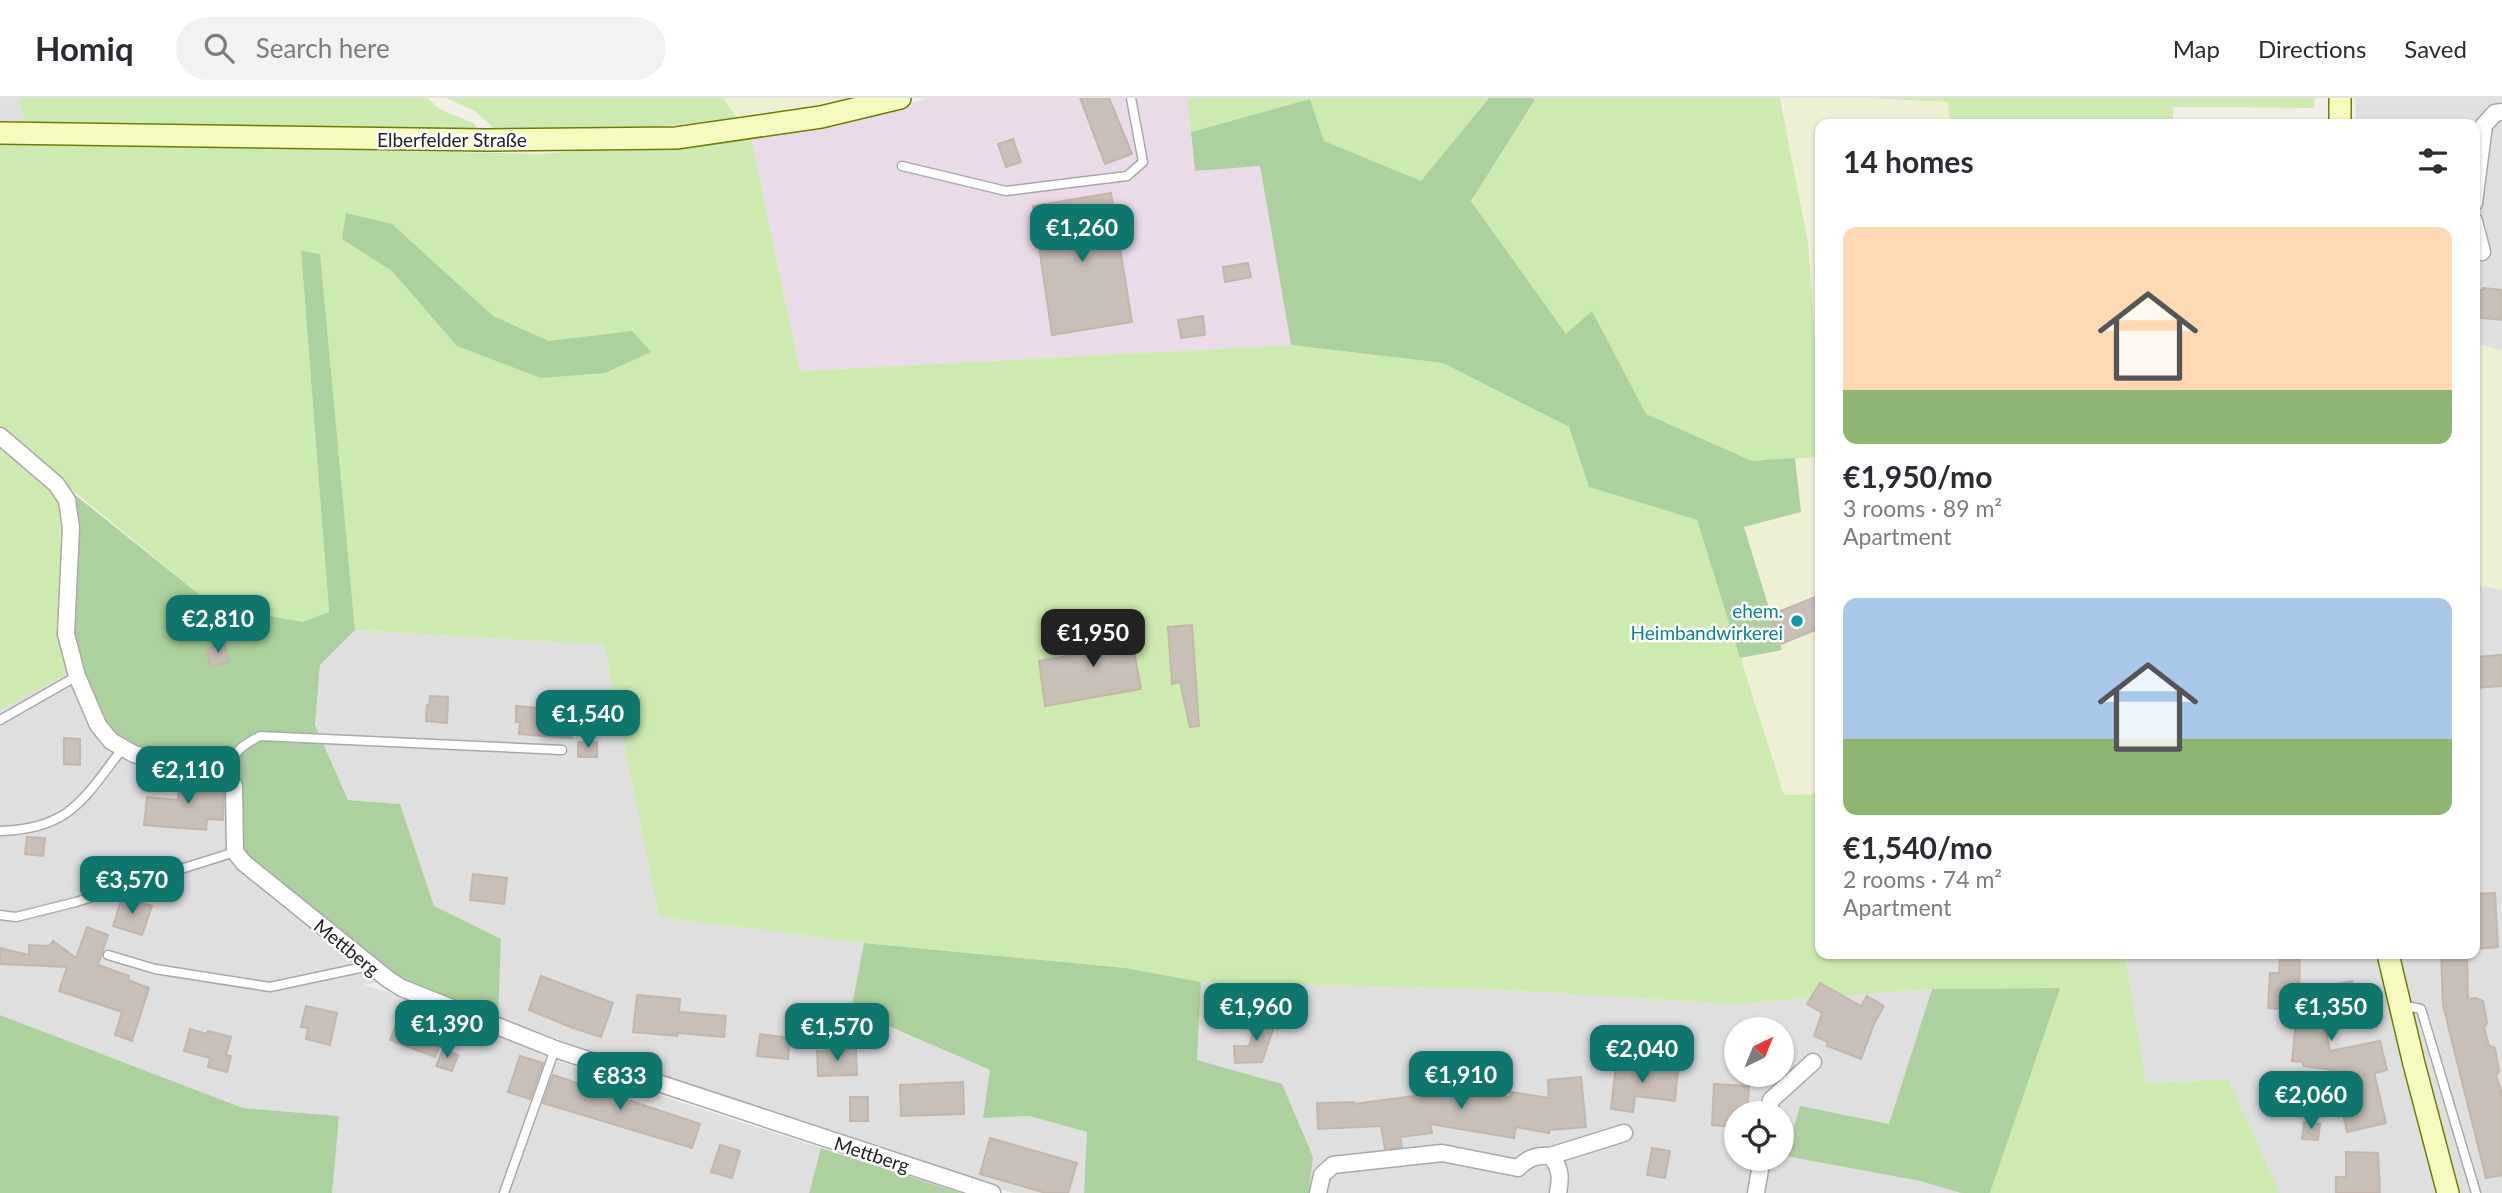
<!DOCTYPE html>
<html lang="en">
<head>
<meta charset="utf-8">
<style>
  :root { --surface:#fff; --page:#f2f2f3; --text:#2b2b33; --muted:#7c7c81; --line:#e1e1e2; --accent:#0f766e }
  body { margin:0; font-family:Lato,sans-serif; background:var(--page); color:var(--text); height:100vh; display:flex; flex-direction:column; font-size:26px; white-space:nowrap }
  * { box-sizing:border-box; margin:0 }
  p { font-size:23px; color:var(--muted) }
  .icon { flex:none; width:38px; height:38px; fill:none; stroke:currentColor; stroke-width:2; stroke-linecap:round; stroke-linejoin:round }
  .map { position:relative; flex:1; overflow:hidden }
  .drawer { position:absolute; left:1815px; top:21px; width:665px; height:840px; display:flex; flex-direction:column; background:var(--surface); border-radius:14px; box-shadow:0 2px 5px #0004 }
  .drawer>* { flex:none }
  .needle { width:46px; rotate:43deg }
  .fabs { position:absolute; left:1724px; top:919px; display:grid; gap:14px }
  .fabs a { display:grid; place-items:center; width:70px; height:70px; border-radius:50%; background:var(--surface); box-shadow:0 2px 5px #0004; font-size:35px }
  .price { position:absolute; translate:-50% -60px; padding:0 16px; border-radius:14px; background:var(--accent); color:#fff; font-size:23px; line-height:46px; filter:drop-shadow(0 2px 4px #0008) }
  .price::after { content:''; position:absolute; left:50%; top:42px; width:21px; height:16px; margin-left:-10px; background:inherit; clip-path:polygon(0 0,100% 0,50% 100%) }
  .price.on { background:#222; color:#fff }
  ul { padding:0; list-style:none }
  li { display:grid; align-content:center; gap:14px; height:371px; padding:0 28px }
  li span { display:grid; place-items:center; height:217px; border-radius:14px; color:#555 }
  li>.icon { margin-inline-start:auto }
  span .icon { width:126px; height:126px; fill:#fffc; stroke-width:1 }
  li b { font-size:30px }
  h2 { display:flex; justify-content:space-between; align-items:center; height:84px; padding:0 28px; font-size:30px }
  header { display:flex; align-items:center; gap:42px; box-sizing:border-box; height:98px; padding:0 35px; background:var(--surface); border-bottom:2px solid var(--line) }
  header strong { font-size:33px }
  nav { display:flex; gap:38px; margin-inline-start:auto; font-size:24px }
  .search { width:490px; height:63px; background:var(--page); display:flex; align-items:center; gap:18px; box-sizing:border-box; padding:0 24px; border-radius:38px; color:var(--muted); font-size:26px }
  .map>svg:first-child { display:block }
  .residential { fill:#e0dfdf; fill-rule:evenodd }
  .industrial { fill:#ebdbe8 }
  .farmland { fill:#eef0d5 }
  .grass { fill:#cdebb0 }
  .forest { fill:#add19e }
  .building { fill:#c7bfb8; stroke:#c4b6ab; stroke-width:2 }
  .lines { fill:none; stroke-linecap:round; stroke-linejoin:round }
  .lane-casing { stroke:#a9a9a9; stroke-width:11 }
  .street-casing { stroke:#a9a9a9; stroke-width:19 }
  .secondary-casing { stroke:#707d05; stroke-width:24 }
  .lane { stroke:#fff; stroke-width:8 }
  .street { stroke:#fff; stroke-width:16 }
  .secondary { stroke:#f7fabf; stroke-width:21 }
  .culture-dot { fill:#0f9aa8; stroke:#fff; stroke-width:2.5 }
  .labels { text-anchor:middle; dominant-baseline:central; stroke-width:5; stroke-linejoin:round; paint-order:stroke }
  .street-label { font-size:19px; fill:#222; stroke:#fff }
  .culture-label { font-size:19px; fill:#0d838f; stroke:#fff; text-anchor:end }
</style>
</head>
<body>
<header>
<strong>Homiq</strong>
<div class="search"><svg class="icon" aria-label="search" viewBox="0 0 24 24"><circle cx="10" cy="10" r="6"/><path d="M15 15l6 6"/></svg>Search here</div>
<nav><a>Map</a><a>Directions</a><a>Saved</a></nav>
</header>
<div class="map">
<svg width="2502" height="1095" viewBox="0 0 2502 1095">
  <rect width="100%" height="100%" fill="#f2efe9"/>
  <path class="residential" d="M0,0H19L24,25L0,24Z
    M2355,0H2502V252L2475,246L2474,26H2356Z
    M2475,487L2502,492V1095H2280L2228,981L2146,985L2125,856H2474Z
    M355,532L604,547L659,819L864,845L851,913L990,972L984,1020L1029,1018L1087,1034L1084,1095H1014L868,1053L662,980L498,919L500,841L434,808L400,706L348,702L315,627L320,567Z
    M71,574L227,681L230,686L225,750L234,763L384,883L364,887L412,901L576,970L821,1050L809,1095H332L338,1018L243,1010L0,917V612Z
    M1201,884L1485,891L1734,906L1932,891L1890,1027L1786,1057L1920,1083L1961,1095H1309L1313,1058L1197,962ZM1736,931H1782V976H1736ZM1736,1015H1782V1060H1736Z"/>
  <path class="industrial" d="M928,0H1187L1195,72L1260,68L1291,247L800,273L751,39L878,14Z"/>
  <path class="farmland" d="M723,0H856L776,18L737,20Z
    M1780,0H1871L1949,4L1950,26H1820V313L1808,145Z
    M2474,246L2502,252V492L2475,487Z
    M1820,359V695L1784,697L1740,560L1781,551L1744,428L1801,414L1795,360Z"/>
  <path class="grass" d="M19,0H427L440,11L475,26L477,31L24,25Z
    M446,0H723L737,20L646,30L495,31L475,13Z
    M1187,0H1489L1421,84L1324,43L1310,1L1191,34Z
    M1531,0H1780L1808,145L1820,313V359L1752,363L1645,316L1592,214L1566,237L1471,103L1535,3Z
    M1871,0H2315L2314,10L2173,9V26H1950L1948,4Z
    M751,39L800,273L1291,247L1443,265L1569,329L1589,389L1697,422L1784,697L1820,696V856H2125L2146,985L2228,981L2280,1095H1990L2059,890L1932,891L1734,906L1485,891L1201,884L1126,870L864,845L659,819L604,547L355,532L319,156L301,154L329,514L303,524L214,508L0,333V44L539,56Z
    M0,343L54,388L63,404L71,574L0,612Z"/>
  <path class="forest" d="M1489,0H1531L1535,2L1471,103L1566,236L1592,213L1646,316L1752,363L1795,360L1801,414L1744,429L1782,552L1740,560L1697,422L1589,389L1569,329L1443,265L1291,247L1260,68L1195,73L1191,34L1310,1L1324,43L1421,83Z
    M346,115L392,126L493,218L549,243L632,233L651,254L605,275L541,280L457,248L392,173L342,141Z
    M301,153L320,156L355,532L320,567L315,627L348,702L400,706L434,808L501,841L498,919L396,881L251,765L240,749L241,690C218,681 195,670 171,662C153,655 134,651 117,640C66,606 64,443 59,384L214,508L303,524L329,514Z
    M864,845L1126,870L1201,884L1197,962L1282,986L1313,1059L1309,1095H1084L1087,1034L1029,1018L983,1020L990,972L851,912Z
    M2060,890L1990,1095H1961L1920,1083L1786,1058L1800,1008L1889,1026L1932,891Z
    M0,917L243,1010L339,1018L332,1095H0Z
    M821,1050L961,1095H809Z"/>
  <path class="building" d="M1080,0H1109L1132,56L1105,66Z
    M1013,41L1021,64L1006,69L998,46Z
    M1111,95L1132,224L1052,237L1033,108Z
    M1248,165L1251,179L1225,184L1223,169Z
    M2483,190L2502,192V222L2474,219V192H2483Z
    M1203,218L1205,237L1181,240L1178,222Z
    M1815,499L1820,512V530L1781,546L1771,517Z
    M1129,526L1141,591L1045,608L1039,563L1093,553L1088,532Z
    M1192,527L1199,628L1190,629L1180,584L1172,586L1168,529Z
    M224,546L229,564L211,568L206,551Z
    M2502,557V588L2474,590V559Z
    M430,598L448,599L447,625L426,623L427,607H429Z
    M516,608L573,613L572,640L519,636L520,624H516Z
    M64,640L80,641V667L64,666Z
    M578,644H597V659H578Z
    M183,680L215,683L221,686L224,691L223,722L207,721L206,732L144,727L147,699L178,702L179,690H183Z
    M27,739L45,740L43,758L25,756Z
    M473,776L507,780L504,806L470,802Z
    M2495,795L2498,849L2474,851V796Z
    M122,799L152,808L142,837L113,828Z
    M87,829L108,837L98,867L129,878L128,882L149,890L132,943L115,937L122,914L59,893L67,869L0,866V850L29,857V847L49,848L53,843L76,860Z
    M2280,856H2300L2299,894L2352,883L2358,911L2323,919L2330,953L2380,943L2387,972L2375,975V979L2386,1025L2347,1034L2333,972L2303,968V964L2292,963L2297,912L2268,910L2270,875H2279Z
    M2441,856H2467L2468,901L2476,900L2483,903L2487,925L2484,930L2489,947L2495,950L2499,972L2496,978L2502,996V1077L2486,1080L2443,907Z
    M541,878L613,905L601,939L573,930L529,912Z
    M1820,885L1861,908L1867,898L1884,908L1874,926L1861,961L1827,948L1828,944L1814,938L1822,915L1807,906Z
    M637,897L680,901L679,914L726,918L724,939L677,935V938L633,934Z
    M306,908L337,915L330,947L306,941L308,930L301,929Z
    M403,910L447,927L435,959L390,942Z
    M1261,918L1276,923L1262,964L1235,965L1234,948H1249L1257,921L1260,922Z
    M190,931L207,936L208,933L231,939L226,957L231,958L227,974L208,969L210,960L184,953Z
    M760,936L790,940L788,961L757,958Z
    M443,951L458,957L452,973L436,968Z
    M856,952L857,977L818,978L817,953Z
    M520,958L543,965L530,1001L508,994Z
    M1434,960L1448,962L1444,988L1510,999L1511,994L1549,1000L1548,982L1581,979L1586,1029L1549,1032V1035L1516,1029L1514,1040L1430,1026L1432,1035L1400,1039L1402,1049L1385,1051L1381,1028L1318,1031L1317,1005L1354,1004V1006L1428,996Z
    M1616,966L1678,972L1675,1003L1635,998L1633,1014L1611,1011Z
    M553,977L700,1026L692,1050L543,1005Z
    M963,984L964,1016L901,1018L900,987Z
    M1714,986L1749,988L1747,1015H1736V1029L1712,1027Z
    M850,999H868V1023H850Z
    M2304,1024L2320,1026L2318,1042L2302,1041Z
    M990,1040L1077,1065L1068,1095H1046L980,1076Z
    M720,1047L740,1053L732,1080L711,1074Z
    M1652,1050L1670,1053L1665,1080L1647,1077Z
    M2346,1054L2378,1055L2380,1095H2336V1079H2346Z"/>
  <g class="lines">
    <defs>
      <path id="lane" d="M902,68L1006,93L1127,78L1143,64L1131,0
        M0,622L77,578
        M228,678C233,654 239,649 260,638L562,652
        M0,733C71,731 84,700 123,650
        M0,817L16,819L76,804L235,754
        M108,857L155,871L270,889L369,868
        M2402,907L2421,911L2476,1095
        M504,1095L555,951"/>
      <path id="street" d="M2474,105L2484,27L2495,15L2502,14
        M2474,123L2482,154
        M0,338L56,386L67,402L71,430L66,536L77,578L98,627L111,643L134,656L171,667L218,673L228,678L234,688L235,754L244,765L389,882L402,890L555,951L992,1095
        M1769,1015L1771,1002L1813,964
        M1550,1058L1624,1035
        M1318,1095L1322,1077L1333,1067L1442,1055L1518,1070C1528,1060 1536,1057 1550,1058C1561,1069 1561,1080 1558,1095
        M1756,1095L1762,1060"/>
      <path id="secondary" d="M2340,0V26
        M0,35L487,42L676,40L821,19L900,0
        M2388,856L2414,966L2448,1095"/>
    </defs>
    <use href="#lane" class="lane-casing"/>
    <use href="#street" class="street-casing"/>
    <use href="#secondary" class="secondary-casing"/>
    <use href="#lane" class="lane"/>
    <use href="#street" class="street"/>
    <use href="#secondary" class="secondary"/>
  </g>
  <circle class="culture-dot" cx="1797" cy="523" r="7"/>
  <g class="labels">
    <g class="street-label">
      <text x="452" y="41">Elberfelder Straße</text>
      <text transform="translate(347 849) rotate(39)">Mettberg</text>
      <text transform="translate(872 1056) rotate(18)">Mettberg</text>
    </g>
    <g class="culture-label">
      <text x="1783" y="512">ehem.<tspan x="1783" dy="22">Heimbandwirkerei</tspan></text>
    </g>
  </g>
</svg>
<div class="fabs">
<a><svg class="needle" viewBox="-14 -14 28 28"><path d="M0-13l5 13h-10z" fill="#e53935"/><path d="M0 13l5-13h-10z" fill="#7c7c81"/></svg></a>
<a><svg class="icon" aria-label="locate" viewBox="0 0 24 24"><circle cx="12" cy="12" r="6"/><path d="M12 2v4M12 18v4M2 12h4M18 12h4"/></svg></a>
</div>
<b class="price" style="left:1082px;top:166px">€1,260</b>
<b class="price" style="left:218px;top:557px">€2,810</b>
<b class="price on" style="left:1093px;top:571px">€1,950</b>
<b class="price" style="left:588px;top:652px">€1,540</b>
<b class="price" style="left:188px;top:708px">€2,110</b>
<b class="price" style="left:132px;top:818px">€3,570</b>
<b class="price" style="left:1256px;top:945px">€1,960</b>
<b class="price" style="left:2331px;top:945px">€1,350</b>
<b class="price" style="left:447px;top:962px">€1,390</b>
<b class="price" style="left:837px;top:965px">€1,570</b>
<b class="price" style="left:1642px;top:987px">€2,040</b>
<b class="price" style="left:1461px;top:1013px">€1,910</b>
<b class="price" style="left:620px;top:1014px">€833</b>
<b class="price" style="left:2311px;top:1033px">€2,060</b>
<section class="drawer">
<h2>14 homes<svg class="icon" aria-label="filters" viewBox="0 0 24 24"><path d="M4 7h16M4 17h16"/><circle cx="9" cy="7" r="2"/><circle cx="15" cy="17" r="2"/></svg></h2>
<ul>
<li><span style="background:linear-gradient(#ffd9b3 75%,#8fb573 0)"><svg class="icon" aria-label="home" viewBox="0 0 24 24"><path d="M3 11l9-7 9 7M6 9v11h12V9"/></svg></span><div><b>€1,950/mo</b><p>3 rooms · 89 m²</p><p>Apartment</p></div></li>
<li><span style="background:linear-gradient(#a9c7e8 65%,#8fb573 0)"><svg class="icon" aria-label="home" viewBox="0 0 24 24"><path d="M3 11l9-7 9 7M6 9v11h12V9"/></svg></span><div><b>€1,540/mo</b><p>2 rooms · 74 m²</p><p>Apartment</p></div></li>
</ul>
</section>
</div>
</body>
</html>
